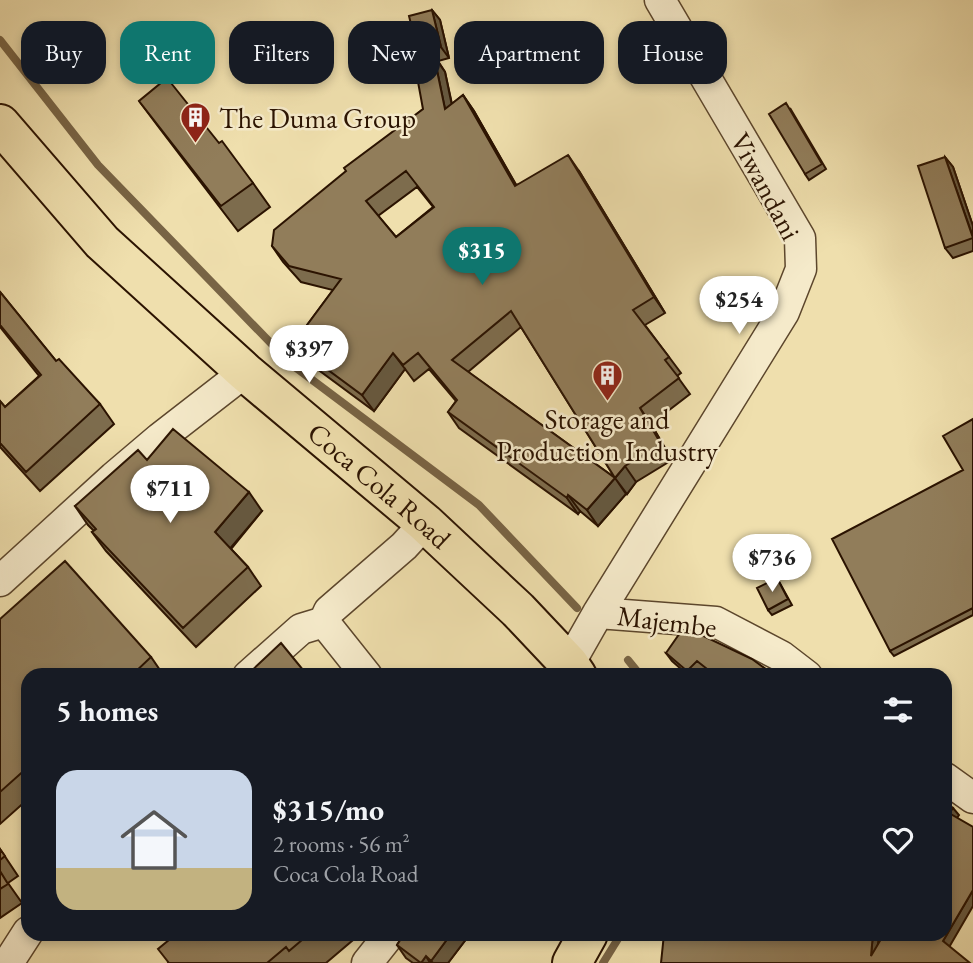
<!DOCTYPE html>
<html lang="en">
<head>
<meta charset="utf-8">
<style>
  :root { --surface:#171b24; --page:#242831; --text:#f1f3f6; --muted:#9ea1a6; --line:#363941; --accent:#0f766e }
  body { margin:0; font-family:"EB Garamond",serif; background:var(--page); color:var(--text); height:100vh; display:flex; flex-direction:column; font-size:26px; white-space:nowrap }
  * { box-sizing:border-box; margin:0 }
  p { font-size:23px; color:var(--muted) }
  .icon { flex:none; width:38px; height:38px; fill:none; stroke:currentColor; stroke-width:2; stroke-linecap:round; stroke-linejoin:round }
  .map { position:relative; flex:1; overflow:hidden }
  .sheet { position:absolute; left:21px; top:668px; width:931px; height:273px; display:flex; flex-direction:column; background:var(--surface); border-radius:21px; box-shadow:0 4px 10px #0003 }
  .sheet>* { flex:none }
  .hud { position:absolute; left:21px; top:21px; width:931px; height:63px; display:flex; gap:14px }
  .price { position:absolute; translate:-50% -60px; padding:0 16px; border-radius:24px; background:#fff; color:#222; font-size:23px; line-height:46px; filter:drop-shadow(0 2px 4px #0008) }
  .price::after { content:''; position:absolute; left:50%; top:42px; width:21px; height:16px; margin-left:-10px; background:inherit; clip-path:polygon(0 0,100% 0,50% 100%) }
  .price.selected { background:var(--accent); color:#fff }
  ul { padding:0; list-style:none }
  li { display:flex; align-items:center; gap:21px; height:175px; padding:0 35px }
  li+li { border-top:2px solid var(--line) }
  li span { display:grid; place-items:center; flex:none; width:196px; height:140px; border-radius:21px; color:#555 }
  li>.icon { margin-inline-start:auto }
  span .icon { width:84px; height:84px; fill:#fffc; stroke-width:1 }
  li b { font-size:30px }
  h2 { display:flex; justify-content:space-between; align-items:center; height:84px; padding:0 35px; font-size:30px }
  .tag { padding:0 24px; border-radius:21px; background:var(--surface); box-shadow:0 4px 10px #0003; font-size:24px; line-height:63px }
  .tag.selected { background:var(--accent); color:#fff }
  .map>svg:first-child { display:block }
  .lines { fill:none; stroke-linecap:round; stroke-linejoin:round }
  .stream { stroke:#786445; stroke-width:8 }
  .minor-casing { stroke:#5c462c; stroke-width:33 }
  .major-casing { stroke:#2b1301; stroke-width:42 }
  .minor { stroke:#f5eaca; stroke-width:30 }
  .major { stroke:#efdfad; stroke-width:38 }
  .wall { fill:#7d6c4d; stroke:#2b1301; stroke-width:2; fill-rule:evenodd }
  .shaded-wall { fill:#66583f; stroke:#2b1301; stroke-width:2 }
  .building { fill:#917d5a; stroke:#2b1301; stroke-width:2; fill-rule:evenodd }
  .labels { text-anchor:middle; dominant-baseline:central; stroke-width:5; stroke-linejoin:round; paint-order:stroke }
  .poi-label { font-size:28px; fill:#2b1301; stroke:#f5eaca; text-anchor:start }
  .street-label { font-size:28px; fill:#2b1301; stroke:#f5eaca }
</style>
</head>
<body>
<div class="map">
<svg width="973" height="963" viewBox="0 0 973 963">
  <rect width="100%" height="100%" fill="#efdfad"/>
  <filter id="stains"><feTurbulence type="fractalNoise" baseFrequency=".00286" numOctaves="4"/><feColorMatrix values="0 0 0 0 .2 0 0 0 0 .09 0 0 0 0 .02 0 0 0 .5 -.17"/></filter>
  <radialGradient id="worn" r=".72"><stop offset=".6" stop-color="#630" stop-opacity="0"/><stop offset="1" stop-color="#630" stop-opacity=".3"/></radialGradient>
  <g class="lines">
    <path class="stream" d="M0,40L98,165L291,364L479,505L577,608
      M628,660L641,676
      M603,963L621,934"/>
    <defs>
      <path id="minor" d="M0,581L114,477L160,438L245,372
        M598,613L716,622L781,656L807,676
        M569,664L598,613L784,312L801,269L800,238L660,0
        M248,676L301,629L324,622
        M367,676L324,622L329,611L404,546L425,523
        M945,778L973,798
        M8,963L28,932
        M367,963L390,934"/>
      <g id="major">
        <path id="s1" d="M0,124L102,242L245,372L425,523L518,610L569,664L577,676"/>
        <path d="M572,963L588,934"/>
      </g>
    </defs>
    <use href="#minor" class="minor-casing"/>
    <use href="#major" class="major-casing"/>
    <use href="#minor" class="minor"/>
    <use href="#major" class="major"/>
  </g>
  <path class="wall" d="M432,10L440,20L449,58L438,61L445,72L452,104L463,95L474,111L516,185L579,171L665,313L645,325L681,373L677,376L690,394L651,424L672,460L636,482L627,494L615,478L521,327L468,372L615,478L626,494L598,526L580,511L578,514L459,428L448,412L456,401L429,369L414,381L405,369L374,411L305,360L293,344L333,290L301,282L283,262L272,246L423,109L422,59L418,53ZM417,187L433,207L396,237L378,216Z
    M139,101L219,143L253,183L270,207L238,231L157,125Z
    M790,108L826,169L809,180L805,174Z
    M945,157L953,167L973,226V251L953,258L945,248Z
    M0,292L56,361L100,404L114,424L40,491L0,447V401L5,407L39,376L0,327Z
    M973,419V615L894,656L890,651L963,470Z
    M147,460L262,511L231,549L248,567L261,586L196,647L106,551L92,532L94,531L88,525L75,506Z
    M777,578L792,605L772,615L768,610Z
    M0,619L151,657L164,676H28V799L0,824Z
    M666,653L773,676H712L703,669L696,676H689L672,661Z
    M0,849L18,876L8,883L22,903L0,918Z
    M183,934H352L350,936L353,940L326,963H168L179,939Z
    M404,934H470L448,963H413L406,958L397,945Z"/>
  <path class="shaded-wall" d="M432,10L440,20L449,58L441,47Z
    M434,56L445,72L456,125L445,109Z
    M463,95L474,111L526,202L515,186Z
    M568,155L579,171L665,313L654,297Z
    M945,157L953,167L973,226V237Z
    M393,353L405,369L374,411L362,395Z
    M640,408L651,424L672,460L661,444Z
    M625,466L636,482L627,494L615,478Z
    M615,478L626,494L598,526L587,510Z
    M249,492L262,511L228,551L215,532Z
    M568,495L580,511L578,514L567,498Z
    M953,808L959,815L955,821L949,813Z
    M973,890V906L948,949L943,941Z
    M451,934H470L448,963H433L431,961Z
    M873,934H879L876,963L871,956Z
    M426,956L430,963H421Z"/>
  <path class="building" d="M432,10L441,47L418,53L409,16Z
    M434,56L445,109L463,95L515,186L568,155L654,297L633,310L669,357L665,360L679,378L640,408L661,444L625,466L615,478L511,311L452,360L615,478L587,510L568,495L567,498L448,412L457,400L418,353L403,365L393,353L362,395L293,344L341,279L289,266L272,246L274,230L346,171L344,168L423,109L414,60ZM406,171L434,207L396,237L366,201Z
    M167,78L219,143L222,141L253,183L221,206L139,101Z
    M786,103L822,164L805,174L769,114Z
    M945,157L973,238L945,248L918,166Z
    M0,292L56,361L59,359L100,404L26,472L0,443V401L5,407L41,375L0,325Z
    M973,419V608L890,651L832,539L963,470L943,436Z
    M173,429L249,492L215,532L248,567L183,628L92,532L96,529L75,506L138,450L147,460Z
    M65,561L151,657L131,676H28V767L0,792V619Z
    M777,578L788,599L768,610L757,588Z
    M682,630H691L752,659L770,672L767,676H716L697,661L687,671L666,653Z
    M281,643L308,676H246Z
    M945,801L953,808L949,813L973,827V890L943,941L970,963H661L664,934H873L871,956L884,934H945Z
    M0,849L5,856L0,860Z
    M0,871L8,884L0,889Z
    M183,934H309L289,951L286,947L267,963H169L158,949L175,935L179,939Z
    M404,934H451L431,961L426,956L421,963L397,945Z"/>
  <defs>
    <symbol id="building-pin" viewBox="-11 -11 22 30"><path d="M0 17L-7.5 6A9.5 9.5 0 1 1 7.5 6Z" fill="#8f2418" stroke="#f5eaca"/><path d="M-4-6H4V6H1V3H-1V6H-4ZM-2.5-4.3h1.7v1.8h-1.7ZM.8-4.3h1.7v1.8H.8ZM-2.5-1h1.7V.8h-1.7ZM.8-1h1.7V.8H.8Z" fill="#fff"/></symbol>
  </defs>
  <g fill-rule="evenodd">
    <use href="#building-pin" x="178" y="100" width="35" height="47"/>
    <use href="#building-pin" x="590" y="358" width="35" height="47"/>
  </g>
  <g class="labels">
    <g class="poi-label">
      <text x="219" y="118">The Duma Group</text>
      <text x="607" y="419" text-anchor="middle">Storage and<tspan x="607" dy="32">Production Industry</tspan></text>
    </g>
    <g class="street-label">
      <text transform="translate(766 186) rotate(62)">Viwandani</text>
      <text stroke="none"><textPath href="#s1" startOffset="525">Coca Cola Road</textPath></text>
      <text transform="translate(667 621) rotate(7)">Majembe</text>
    </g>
  </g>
  <rect width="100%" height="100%" filter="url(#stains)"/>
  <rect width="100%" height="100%" fill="url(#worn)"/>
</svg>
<b class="price selected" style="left:482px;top:287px">$315</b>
<b class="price" style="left:739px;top:336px">$254</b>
<b class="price" style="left:309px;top:385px">$397</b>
<b class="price" style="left:170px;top:525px">$711</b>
<b class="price" style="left:772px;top:594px">$736</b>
<div class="hud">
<a class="tag">Buy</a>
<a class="tag selected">Rent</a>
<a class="tag">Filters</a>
<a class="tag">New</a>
<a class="tag">Apartment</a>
<a class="tag">House</a>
</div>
<section class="sheet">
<h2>5 homes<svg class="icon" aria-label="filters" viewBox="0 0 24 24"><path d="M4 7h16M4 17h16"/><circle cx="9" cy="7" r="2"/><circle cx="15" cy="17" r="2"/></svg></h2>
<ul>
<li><span style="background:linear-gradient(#c9d6e8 70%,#c2b280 0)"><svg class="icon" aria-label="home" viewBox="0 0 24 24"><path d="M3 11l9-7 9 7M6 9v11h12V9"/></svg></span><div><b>$315/mo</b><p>2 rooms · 56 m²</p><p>Coca Cola Road</p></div><svg class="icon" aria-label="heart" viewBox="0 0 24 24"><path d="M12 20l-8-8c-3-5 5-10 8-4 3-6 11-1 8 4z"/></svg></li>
</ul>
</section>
</div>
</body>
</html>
